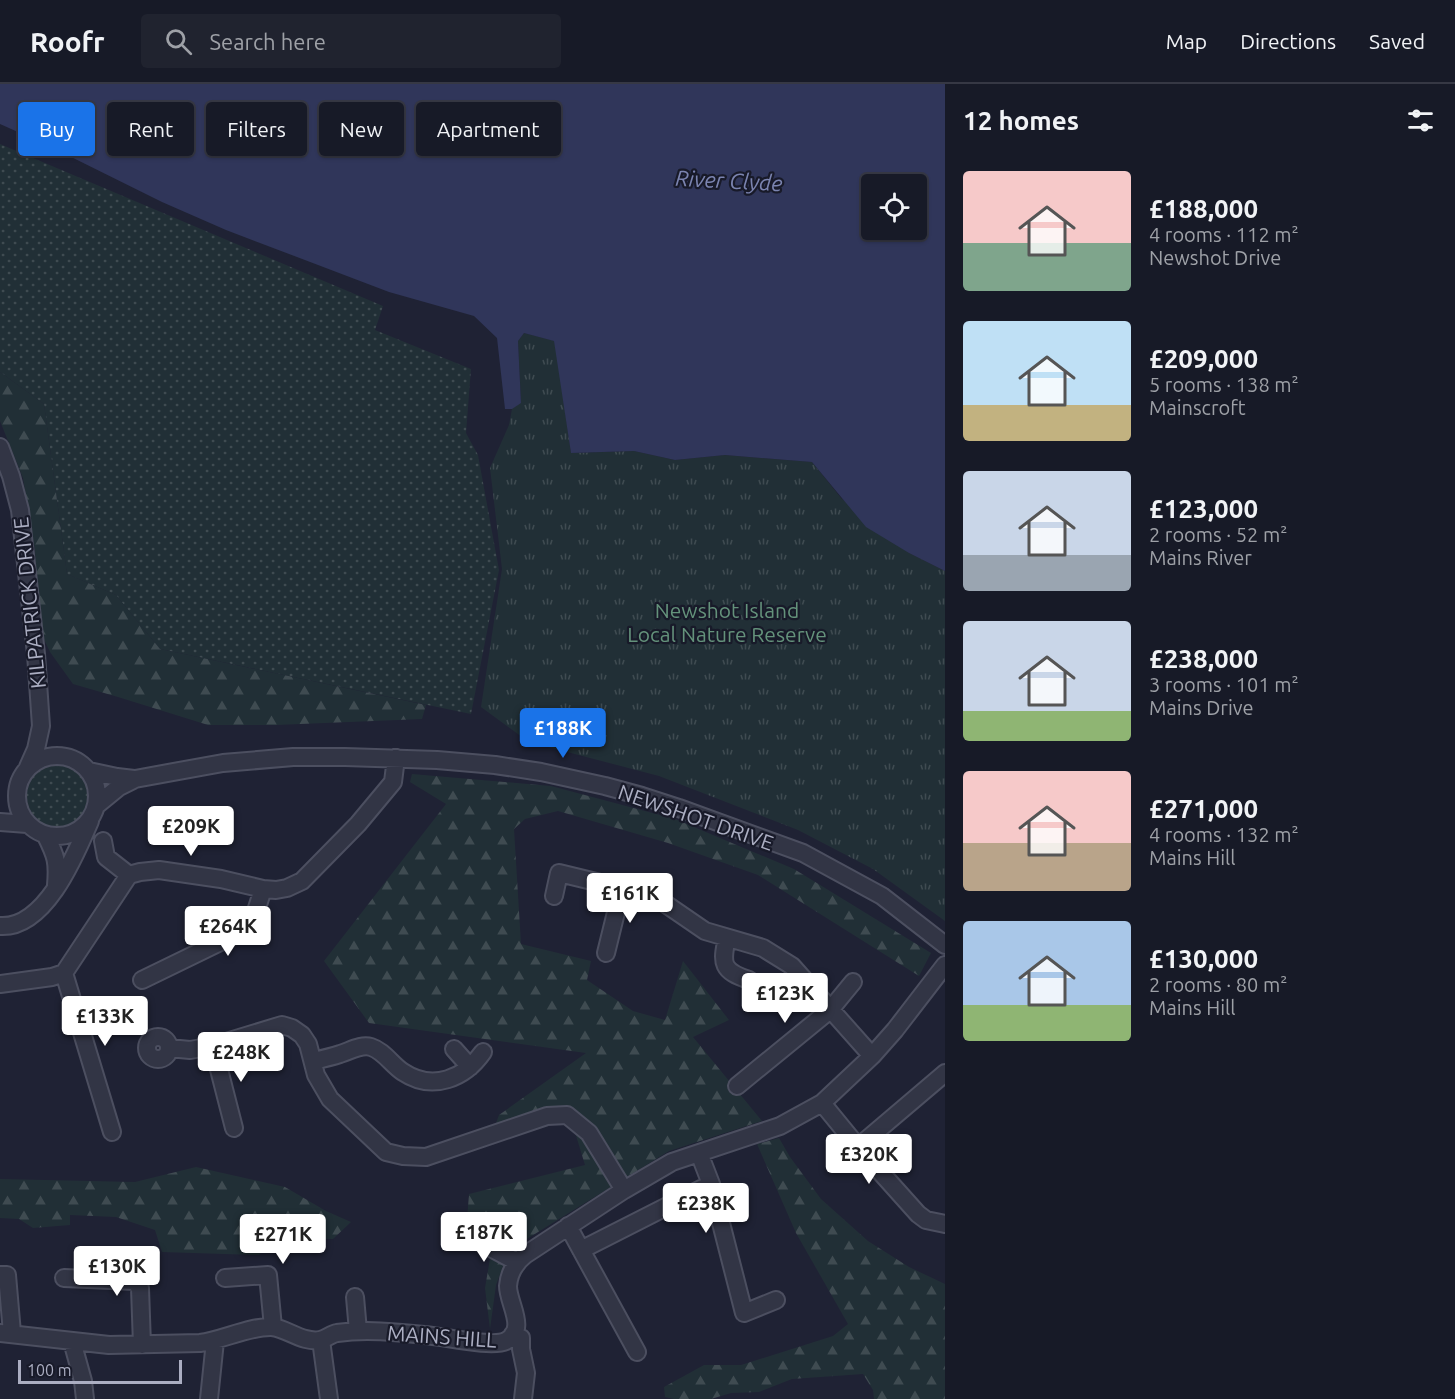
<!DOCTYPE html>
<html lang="en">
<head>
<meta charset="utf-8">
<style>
  :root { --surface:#171a27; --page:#20232f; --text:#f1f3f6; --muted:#9ea1a7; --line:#363844; --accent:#1a73e8 }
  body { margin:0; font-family:Ubuntu,sans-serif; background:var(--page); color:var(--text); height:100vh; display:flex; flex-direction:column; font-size:22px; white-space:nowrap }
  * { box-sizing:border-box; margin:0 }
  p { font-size:20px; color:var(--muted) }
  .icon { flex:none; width:33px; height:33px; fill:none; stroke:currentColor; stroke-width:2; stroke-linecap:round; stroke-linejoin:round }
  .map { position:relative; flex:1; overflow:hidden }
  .sheet { display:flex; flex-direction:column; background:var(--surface); width:510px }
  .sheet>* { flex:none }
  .hud { position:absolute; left:18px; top:18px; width:570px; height:54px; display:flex; gap:12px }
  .fabs { position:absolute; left:861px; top:90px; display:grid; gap:12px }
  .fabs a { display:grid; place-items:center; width:66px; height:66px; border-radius:6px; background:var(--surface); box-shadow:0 2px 4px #0004,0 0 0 2px var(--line); font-size:30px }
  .scale { position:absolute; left:18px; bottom:15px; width:164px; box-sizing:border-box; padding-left:6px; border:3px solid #abaec2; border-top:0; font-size:16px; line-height:21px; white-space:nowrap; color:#abaec2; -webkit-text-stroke:4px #181a29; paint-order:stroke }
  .price { position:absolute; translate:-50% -51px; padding:0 14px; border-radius:6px; background:#fff; color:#222; font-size:20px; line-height:39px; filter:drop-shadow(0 2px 3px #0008) }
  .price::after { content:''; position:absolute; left:50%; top:36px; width:18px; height:14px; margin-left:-9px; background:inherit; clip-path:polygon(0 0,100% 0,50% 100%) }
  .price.active { background:var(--accent); color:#fff }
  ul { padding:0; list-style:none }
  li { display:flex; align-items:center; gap:18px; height:150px; padding:0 18px }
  li span { display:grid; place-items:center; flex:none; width:168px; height:120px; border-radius:6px; color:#555 }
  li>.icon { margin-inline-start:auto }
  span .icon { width:72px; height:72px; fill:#fffc; stroke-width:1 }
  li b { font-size:26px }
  h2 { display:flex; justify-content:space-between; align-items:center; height:72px; padding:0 18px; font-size:26px }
  .chip { padding:0 21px; border-radius:6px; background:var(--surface); box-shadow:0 2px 4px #0004,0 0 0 2px var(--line); font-size:21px; line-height:54px }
  .chip.active { background:var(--accent); color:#fff }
  header { display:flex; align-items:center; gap:36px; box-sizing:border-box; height:84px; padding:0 30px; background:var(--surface); border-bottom:2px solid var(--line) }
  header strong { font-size:28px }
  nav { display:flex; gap:33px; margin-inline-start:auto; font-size:21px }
  .search { width:420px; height:54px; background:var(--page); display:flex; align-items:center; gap:15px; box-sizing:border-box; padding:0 21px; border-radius:6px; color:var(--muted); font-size:22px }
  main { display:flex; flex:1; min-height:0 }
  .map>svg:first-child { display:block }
  .grass { fill:url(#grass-dots) }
  .forest { fill:url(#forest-firs) }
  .park { fill:url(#park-tufts) }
  .water { fill:#30365a; fill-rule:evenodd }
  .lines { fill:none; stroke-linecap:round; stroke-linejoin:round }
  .minor-casing { stroke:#4c4f60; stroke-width:20 }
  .minor { stroke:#323545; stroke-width:16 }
  .labels { text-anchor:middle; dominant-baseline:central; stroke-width:4.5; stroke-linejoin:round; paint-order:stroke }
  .street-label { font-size:21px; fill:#abaec2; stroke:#181a29 }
  .park-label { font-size:21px; fill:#64927b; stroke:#181a29 }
  .water-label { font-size:22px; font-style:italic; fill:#7b84b0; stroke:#181a29 }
</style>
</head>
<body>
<header>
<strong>Roofr</strong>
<div class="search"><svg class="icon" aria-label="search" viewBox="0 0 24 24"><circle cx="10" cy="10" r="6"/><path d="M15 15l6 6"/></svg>Search here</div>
<nav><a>Map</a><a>Directions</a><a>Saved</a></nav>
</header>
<main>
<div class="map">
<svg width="945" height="1315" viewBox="0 0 945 1315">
  <defs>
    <pattern id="grass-dots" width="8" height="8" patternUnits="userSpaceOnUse" patternTransform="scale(1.5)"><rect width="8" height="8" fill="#212f36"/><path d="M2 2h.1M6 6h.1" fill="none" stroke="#3f4b51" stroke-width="1.8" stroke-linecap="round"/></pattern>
    <pattern id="forest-firs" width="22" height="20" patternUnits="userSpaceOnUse" patternTransform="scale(1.5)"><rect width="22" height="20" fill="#212f36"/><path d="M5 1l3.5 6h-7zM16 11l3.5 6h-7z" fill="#3f4b51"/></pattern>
    <pattern id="park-tufts" width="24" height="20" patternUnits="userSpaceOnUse" patternTransform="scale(1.5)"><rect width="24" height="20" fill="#212f36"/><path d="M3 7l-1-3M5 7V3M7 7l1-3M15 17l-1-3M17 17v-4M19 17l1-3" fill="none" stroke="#3f4b51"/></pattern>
  </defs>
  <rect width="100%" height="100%" fill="#1f2234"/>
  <path class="grass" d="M0,60L383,222L375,246L471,285L466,349L478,371L499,486L471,630L160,565L116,511L67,490L44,320L0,288Z
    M25 712a32 32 0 1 1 64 0a32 32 0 1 1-64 0Z"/>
  <path class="forest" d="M0,288L44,320L67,490L116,511L160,565L426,621L422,635L276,641H208L118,613L73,600L50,568L40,547L35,467L23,394L0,337Z
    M412,690L551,702L675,735L794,785L931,869L919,892L758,791L668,759L558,727L525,735L514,745L521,860L591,877L587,896L633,927L665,936L683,877L729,936L693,953L762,1037L669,1067L509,1166L496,1201L490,1245L485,1204L493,1157L467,1136L469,1110L585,1081L567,1022L495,1042L499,1031L586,969L369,939L324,877L446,720L410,698Z
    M779,1054L790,1073L821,1115L868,1157L909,1183L945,1200V1315H874L873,1306L863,1290L792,1295L759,1308L731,1309L711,1315H674L665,1313L664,1303L704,1281H741L833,1252L848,1240L796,1149L757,1060Z
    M196,1083L285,1103L326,1127L351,1138L333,1155L272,1154L259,1171L162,1168L155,1146L116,1133L70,1131V1141L33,1144L19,1135L0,1134V1095L135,1098Z"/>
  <path class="park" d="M524,249L555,257L571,369L634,367L675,376L725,371L812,378L841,414L909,469L945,487V837L873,785L798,746L659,692L529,658L481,623L502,485L490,384L509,341L512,325L521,318L518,257Z"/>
  <path class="water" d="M0,0H945V487L909,469L866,443L812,378L725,371L675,376L634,367L571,369L554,257L524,249L518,257L521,319L512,325H505L497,254L474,232L389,208L226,146L162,118L47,61L0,40ZM872,100H916V146H872Z"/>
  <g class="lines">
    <defs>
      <path id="minor" d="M0,363L11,392L20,426L36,570L41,642L36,665L28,683
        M17 712a40 40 0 1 1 80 0a40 40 0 1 1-80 0Z
        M89,687L117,693L134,695
        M97,721L119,703L135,695L223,679L293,673H345L437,676L495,681L541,688L605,702L642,712L679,724L803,769L882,812L945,861
        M0,738L27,740
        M46,752C56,772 58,778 56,801
        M103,757L106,773L129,791
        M554,812L559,789L654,812L705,847L763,864L792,882L872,972
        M0,842C45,845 75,772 90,737
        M727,854C721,880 722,887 749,896
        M606,869L622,804
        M64,889L112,1048
        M142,896L251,843L263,805
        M0,900L52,893L64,889L129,791L140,788L159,786L221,795L263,805L276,806L287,804L302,797L358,740L393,698L396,674
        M147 964a11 11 0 1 1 22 0a11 11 0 1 1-22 0Z
        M213,962L234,1044
        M169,964L190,966L213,962L282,941L292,944L302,951L308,960L316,991L330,1015L386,1068L403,1072L426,1073L547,1032L567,1031L589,1049L624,1106
        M454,965L470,983
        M313,977C322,975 331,973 340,970C350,967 361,960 371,963C384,967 392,981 403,988C433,1008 465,994 483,968
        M737,1002L830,926L853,898
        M822,1019L858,1063L918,1130L926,1136L945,1140
        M858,1063L945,989
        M699,1069L711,1100
        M568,1142L637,1268
        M466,1151L517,1178
        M581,1166L711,1100L744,1229L776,1216
        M0,1191H7L12,1249
        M64,1194L135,1197L140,1204L142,1261
        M225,1194L268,1191L273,1243
        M355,1213L358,1247
        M0,1249L109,1261L200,1259C223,1256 250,1242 272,1243C288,1245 303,1259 320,1256C326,1255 331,1250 337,1249C366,1245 395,1248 424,1251C442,1252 492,1264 506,1257C528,1245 508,1220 508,1202C509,1189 515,1179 525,1171L624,1106L672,1078L780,1042L822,1019L872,972L895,946L945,881
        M513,1250L521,1254V1265L526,1289L523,1315
        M321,1256L329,1315
        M72,1257L83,1297L85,1315
        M209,1315L215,1257"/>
    </defs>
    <use href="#minor" class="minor-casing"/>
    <use href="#minor" class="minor"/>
  </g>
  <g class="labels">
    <g class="street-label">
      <text transform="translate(29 519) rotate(-96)">KILPATRICK DRIVE</text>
      <text transform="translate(696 733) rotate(19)">NEWSHOT DRIVE</text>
      <text transform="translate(442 1252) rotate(4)">MAINS HILL</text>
    </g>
    <g class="park-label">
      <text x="727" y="526">Newshot Island<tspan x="727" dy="24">Local Nature Reserve</tspan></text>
    </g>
    <g class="water-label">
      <text transform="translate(729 96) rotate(3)">River Clyde</text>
    </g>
  </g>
</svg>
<div class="fabs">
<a><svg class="icon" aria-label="locate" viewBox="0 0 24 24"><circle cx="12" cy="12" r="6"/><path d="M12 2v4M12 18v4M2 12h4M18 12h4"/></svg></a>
</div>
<div class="scale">100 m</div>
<b class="price active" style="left:563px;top:675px">£188K</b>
<b class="price" style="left:191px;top:773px">£209K</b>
<b class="price" style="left:630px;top:840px">£161K</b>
<b class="price" style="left:228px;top:873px">£264K</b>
<b class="price" style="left:785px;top:940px">£123K</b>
<b class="price" style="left:105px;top:963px">£133K</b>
<b class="price" style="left:241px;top:999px">£248K</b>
<b class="price" style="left:869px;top:1101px">£320K</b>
<b class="price" style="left:706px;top:1150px">£238K</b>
<b class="price" style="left:484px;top:1179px">£187K</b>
<b class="price" style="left:283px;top:1181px">£271K</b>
<b class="price" style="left:117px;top:1213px">£130K</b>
<div class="hud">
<a class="chip active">Buy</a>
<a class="chip">Rent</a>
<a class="chip">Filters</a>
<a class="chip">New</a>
<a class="chip">Apartment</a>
</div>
</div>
<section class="sheet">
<h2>12 homes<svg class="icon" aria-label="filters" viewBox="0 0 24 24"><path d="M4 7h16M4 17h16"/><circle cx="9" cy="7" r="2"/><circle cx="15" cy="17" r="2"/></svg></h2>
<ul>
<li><span style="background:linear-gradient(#f6c9c9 60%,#7fa58c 0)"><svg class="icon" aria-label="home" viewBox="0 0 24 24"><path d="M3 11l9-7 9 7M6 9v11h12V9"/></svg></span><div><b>£188,000</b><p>4 rooms · 112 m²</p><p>Newshot Drive</p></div></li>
<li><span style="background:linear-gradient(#bfe0f5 70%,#c2b280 0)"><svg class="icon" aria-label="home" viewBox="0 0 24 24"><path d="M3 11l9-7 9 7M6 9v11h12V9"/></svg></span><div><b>£209,000</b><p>5 rooms · 138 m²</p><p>Mainscroft</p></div></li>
<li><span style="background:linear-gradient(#c9d6e8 70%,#9aa5b1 0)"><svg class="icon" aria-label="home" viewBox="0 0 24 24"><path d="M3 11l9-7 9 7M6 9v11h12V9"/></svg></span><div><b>£123,000</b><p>2 rooms · 52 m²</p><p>Mains River</p></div></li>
<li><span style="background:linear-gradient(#c9d6e8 75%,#8fb573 0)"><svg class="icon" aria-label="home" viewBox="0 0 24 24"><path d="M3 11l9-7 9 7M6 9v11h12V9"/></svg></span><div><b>£238,000</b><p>3 rooms · 101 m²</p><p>Mains Drive</p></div></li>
<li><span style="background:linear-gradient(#f6c9c9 60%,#b9a48a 0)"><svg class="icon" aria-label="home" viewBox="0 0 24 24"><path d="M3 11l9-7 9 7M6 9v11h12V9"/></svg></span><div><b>£271,000</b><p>4 rooms · 132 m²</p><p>Mains Hill</p></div></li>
<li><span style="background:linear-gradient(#a9c7e8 70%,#8fb573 0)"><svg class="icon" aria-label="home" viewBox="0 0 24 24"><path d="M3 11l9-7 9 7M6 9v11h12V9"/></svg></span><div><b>£130,000</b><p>2 rooms · 80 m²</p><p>Mains Hill</p></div></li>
</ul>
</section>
</main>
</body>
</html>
